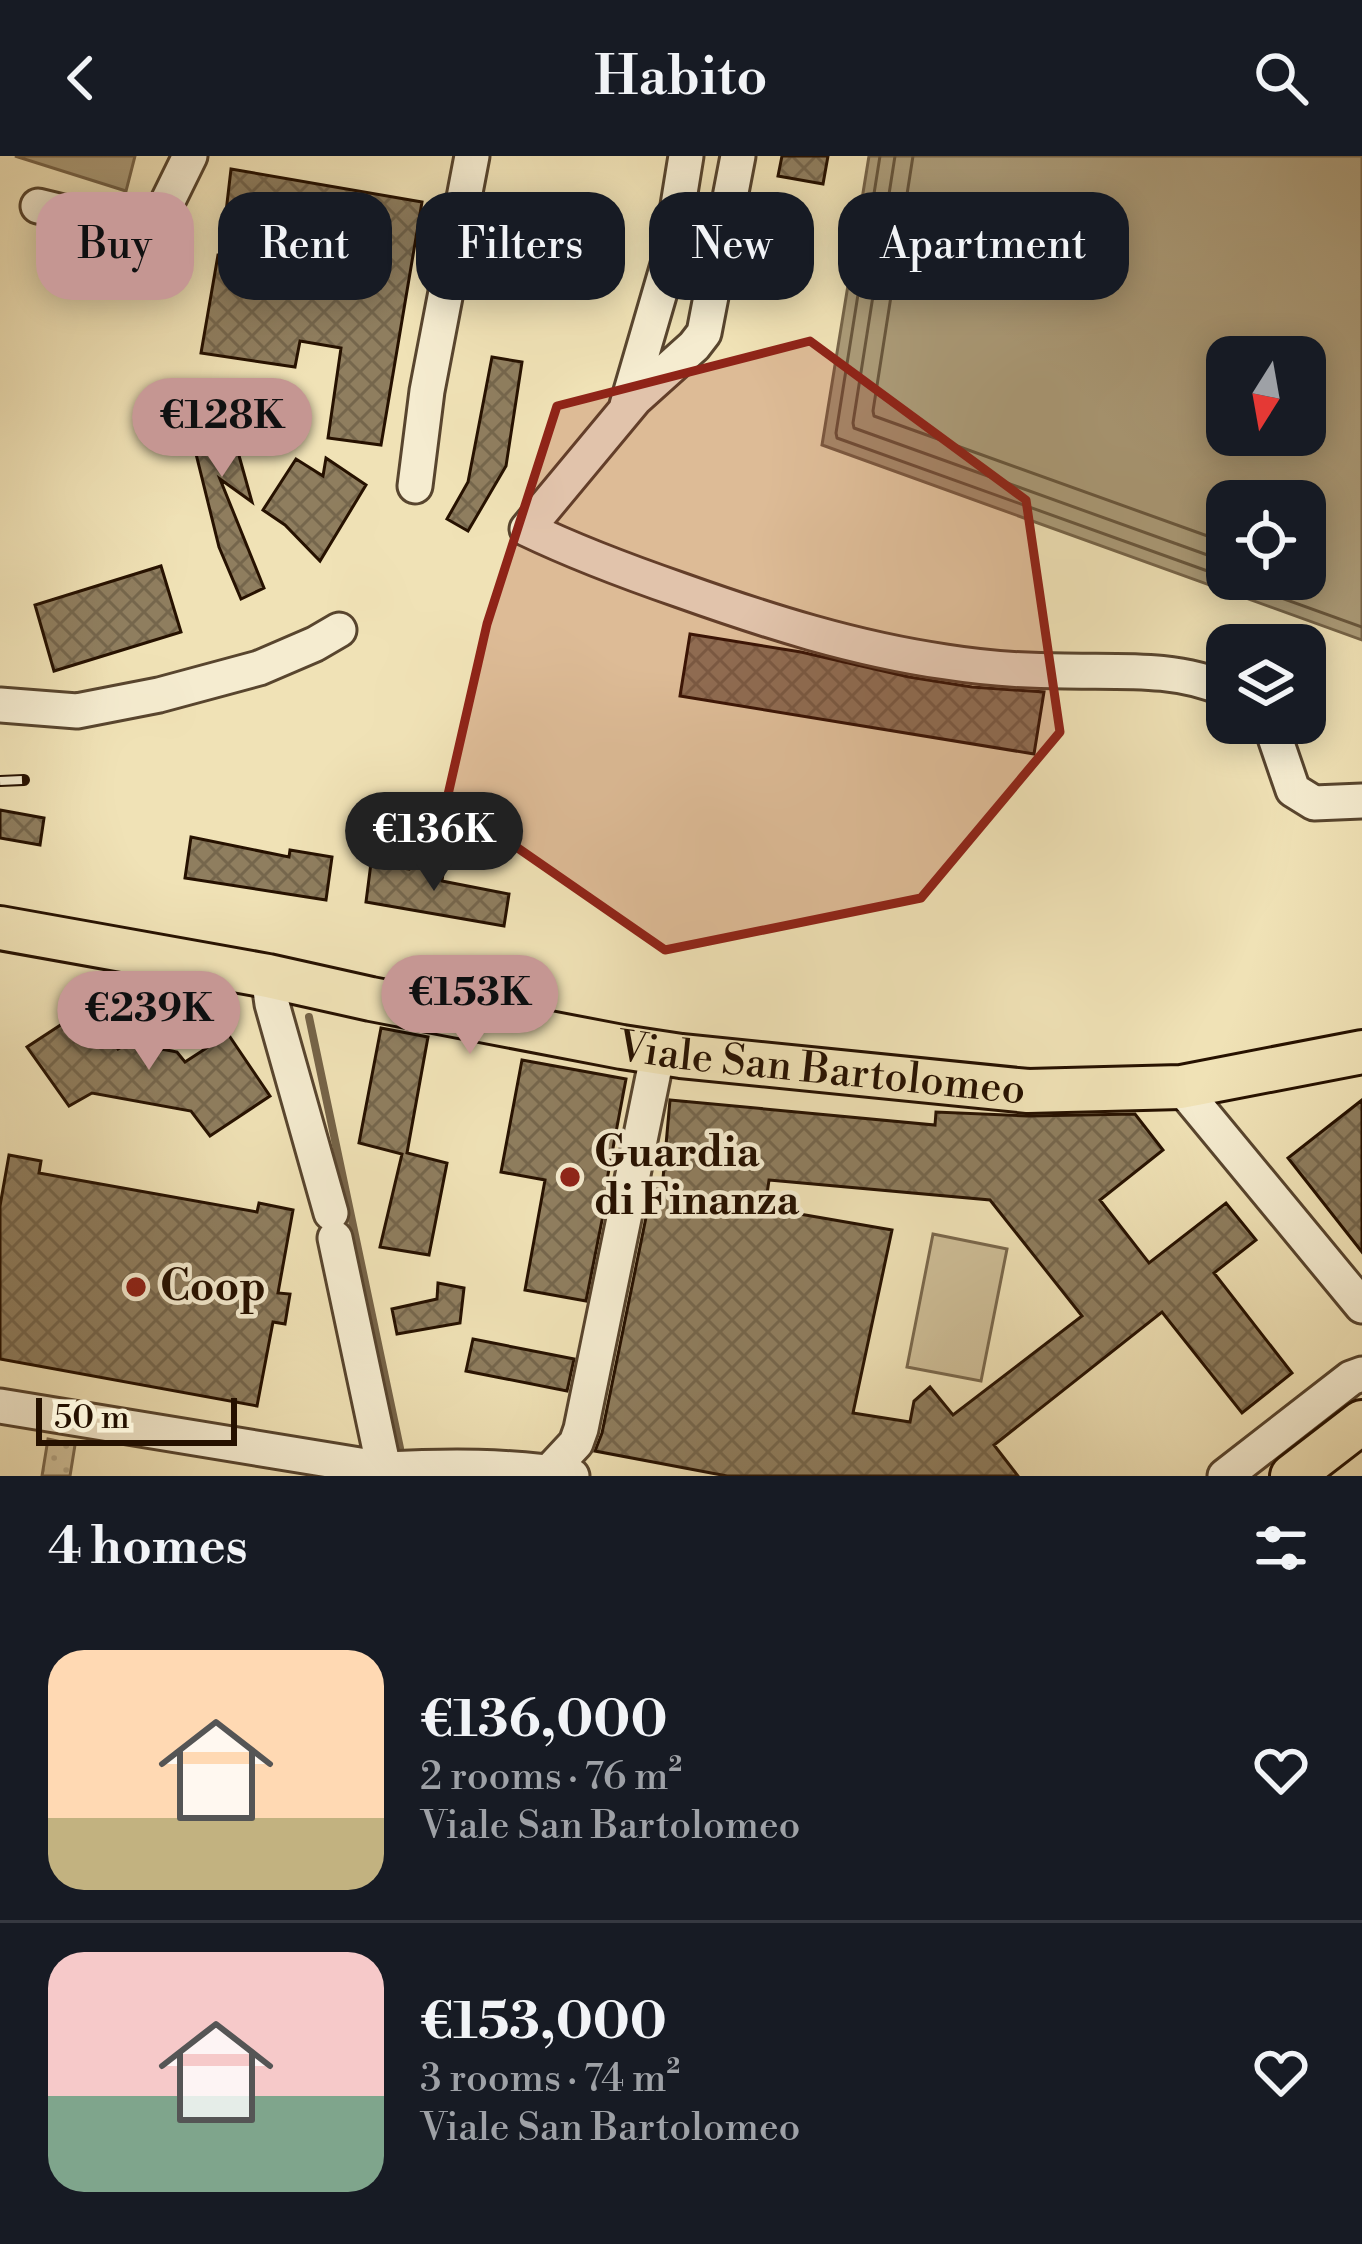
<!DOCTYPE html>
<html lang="en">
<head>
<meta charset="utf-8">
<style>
  :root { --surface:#171b24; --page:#242831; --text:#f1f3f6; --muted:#9ea1a6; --line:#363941; --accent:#c59692 }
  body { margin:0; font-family:"Libre Bodoni",serif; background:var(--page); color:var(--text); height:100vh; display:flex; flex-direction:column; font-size:45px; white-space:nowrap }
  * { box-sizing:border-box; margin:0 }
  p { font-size:39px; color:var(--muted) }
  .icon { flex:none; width:66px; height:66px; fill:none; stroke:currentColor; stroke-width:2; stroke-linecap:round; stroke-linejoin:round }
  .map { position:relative; height:1320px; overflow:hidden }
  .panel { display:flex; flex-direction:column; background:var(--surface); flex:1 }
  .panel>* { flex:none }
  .guide { position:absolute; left:36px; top:36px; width:1290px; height:108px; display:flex; gap:24px }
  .needle { width:78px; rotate:191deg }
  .tools { position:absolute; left:1206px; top:180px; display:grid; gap:24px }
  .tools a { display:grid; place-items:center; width:120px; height:120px; border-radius:24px; background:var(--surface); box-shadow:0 6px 30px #0003; font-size:60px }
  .scale { position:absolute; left:36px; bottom:30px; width:201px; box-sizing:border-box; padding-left:12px; border:6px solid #261100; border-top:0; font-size:33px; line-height:42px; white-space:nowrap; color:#261100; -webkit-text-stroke:9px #f5ecd0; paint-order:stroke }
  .price { position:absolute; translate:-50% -102px; padding:0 27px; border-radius:42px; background:var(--accent); color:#111; font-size:39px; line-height:78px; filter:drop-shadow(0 3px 6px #0008) }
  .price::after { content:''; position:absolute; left:50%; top:72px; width:36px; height:27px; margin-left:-18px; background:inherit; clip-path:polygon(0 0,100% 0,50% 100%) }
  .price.selected { background:#222; color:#fff }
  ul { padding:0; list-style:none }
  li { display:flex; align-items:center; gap:36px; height:300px; padding:0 48px }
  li+li { border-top:3px solid var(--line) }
  li span { display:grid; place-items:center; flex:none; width:336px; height:240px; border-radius:36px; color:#555 }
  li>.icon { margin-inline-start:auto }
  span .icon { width:144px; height:144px; fill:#fffc; stroke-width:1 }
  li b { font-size:51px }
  h2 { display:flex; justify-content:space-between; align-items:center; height:144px; padding:0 48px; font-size:51px }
  .pill { padding:0 42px; border-radius:36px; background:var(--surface); box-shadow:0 6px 30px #0003; font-size:42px; line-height:108px }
  .pill.selected { background:var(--accent); color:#111 }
  header { display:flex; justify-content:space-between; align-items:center; height:156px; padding:0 48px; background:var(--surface); font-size:54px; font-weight:600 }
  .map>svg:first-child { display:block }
  .grass { fill:url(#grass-dots); stroke:#7a684c; stroke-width:3 }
  .garden { fill:#cebe97; stroke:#7a684c; stroke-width:3 }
  .water { fill:#ab9b78; stroke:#766448; stroke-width:3; fill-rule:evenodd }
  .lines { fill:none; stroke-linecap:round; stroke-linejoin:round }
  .shore { stroke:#68563c; stroke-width:3 }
  .stream { stroke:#766448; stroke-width:8 }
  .building { fill:url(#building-cross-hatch); stroke:#261100; stroke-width:3; fill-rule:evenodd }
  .minor-casing { stroke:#58452e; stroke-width:39 }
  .major-casing { stroke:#261100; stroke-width:48 }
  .minor { stroke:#f5ecd0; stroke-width:33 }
  .major { stroke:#f0e2b6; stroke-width:42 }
  .rail-casing { stroke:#261100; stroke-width:12 }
  .rail { stroke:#f5ecd0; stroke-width:8; stroke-dasharray:22; stroke-linecap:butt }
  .marked { fill:#8f2418; fill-opacity:0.2; stroke:#8f2418; stroke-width:9; stroke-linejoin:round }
  .poi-dot { fill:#8f2418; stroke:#f5ecd0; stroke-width:4.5 }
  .labels { text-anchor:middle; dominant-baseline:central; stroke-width:9; stroke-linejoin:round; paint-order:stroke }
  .street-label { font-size:42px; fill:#261100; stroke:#f5ecd0 }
  .poi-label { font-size:42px; font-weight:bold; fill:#261100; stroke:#f5ecd0; text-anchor:start }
</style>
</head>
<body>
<header><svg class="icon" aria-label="back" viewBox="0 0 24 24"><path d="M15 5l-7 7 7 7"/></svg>Habito<svg class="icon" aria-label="search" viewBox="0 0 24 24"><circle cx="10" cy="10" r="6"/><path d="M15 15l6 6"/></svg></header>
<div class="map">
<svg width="1362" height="1320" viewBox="0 0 1362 1320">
  <defs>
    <pattern id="grass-dots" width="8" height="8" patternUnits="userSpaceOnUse" patternTransform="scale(3)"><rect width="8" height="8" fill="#cebe97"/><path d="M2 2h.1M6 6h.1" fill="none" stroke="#b1a280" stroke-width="1.8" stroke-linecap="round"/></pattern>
    <pattern id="building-cross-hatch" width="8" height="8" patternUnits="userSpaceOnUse" patternTransform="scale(3)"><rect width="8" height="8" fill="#8f7e5f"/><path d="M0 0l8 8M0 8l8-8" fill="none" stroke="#75664c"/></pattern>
  </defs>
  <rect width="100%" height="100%" fill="#f0e2b6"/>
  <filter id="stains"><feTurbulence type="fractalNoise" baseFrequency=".00167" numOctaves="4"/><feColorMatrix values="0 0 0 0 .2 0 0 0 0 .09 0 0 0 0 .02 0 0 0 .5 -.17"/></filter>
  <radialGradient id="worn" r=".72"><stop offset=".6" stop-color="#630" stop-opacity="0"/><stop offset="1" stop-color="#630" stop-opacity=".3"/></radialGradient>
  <path class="grass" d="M48,1283L75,1289L70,1320H42Z"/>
  <path class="garden" d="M933,1078L1007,1093L981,1225L907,1211Z"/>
  <path class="water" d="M15,0H135L126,35Z
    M869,0H1362V484L822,289ZM1227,201H1305V279H1227ZM1227,345H1305V423H1227Z"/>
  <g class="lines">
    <path class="shore" d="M880,0L836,277L837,282L1227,422
      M895,0L853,267L854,272L1227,406
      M913,0L873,255L874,260L1227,387
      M1229,423L1362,471"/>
    <path class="stream" d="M309,861L400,1292"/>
  </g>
  <path class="building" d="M782,0H828L823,28L778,20Z
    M231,13L422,46L381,289L328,282L341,192L300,185L295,211L201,197L218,99H221Z
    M492,201L522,206L506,310L468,375L447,363L468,326Z
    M219,228L252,346L220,323L264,432L241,443L219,391L181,237Z
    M326,302L366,329L320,405L285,369L263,354L296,303L323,320Z
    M161,410L181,476L54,515L35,449Z
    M690,478L801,496L909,521L972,531L1044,536L1034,598L680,540Z
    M0,654L44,662L40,689L0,682Z
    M191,681L289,701L290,694L332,701L326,744L185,722Z
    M411,703L444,710L442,725L509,738L504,770L366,746L371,707L409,713Z
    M88,851L118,893L128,887L172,895L177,896L185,906L228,878L270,940L210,980L191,955L92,937L69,950L27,891Z
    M381,872L428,881L407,997L447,1007L429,1099L380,1091L402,998L359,987Z
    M522,904L626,923L607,1024H610L586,1145L525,1134L545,1024L501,1016Z
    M670,944L935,969L936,956L1028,960L1135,958L1163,994L1100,1044L1149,1107L1226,1047L1256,1084L1214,1117L1292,1217L1242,1257L1162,1156L994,1289L1018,1320H727L595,1295L602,1277L652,1032L662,1034ZM769,1024L990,1044L1082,1160L953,1259L930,1231L914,1245L910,1266L853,1257L892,1074L765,1052Z
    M1362,944V1096L1288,1002Z
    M9,999L41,1005L39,1017L257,1056L259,1047L293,1054L278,1137L290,1138L285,1168L273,1166L257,1250L0,1203V1050Z
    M438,1127L464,1132L460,1167L397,1178L392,1153L437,1143Z
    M473,1183L574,1203L567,1235L466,1215Z"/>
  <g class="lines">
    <defs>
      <path id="minor" d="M738,0L704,177L694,190L635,243L527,373C577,397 628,416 680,434C767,465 855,493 946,506C984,512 1025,515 1065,515C1118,516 1178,511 1227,534
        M38,50L145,76L160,61L190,0
        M627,249L669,105L686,0
        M415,330L427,235L472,0
        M0,549L77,555L159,539L259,512L315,488L339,474
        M1270,567L1293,634L1314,647L1362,645
        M268,820L272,848L331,1057
        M1181,931L1362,1150
        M335,1082L384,1313
        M0,1250L384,1313C446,1310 510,1309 572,1320
        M549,1316L576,1287L581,1273L658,896
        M1225,1320L1351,1222L1362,1218"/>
      <g id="major">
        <path id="s1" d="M0,772L268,820L371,843L622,891L681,900L1028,935L1181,931L1362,896"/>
        <path d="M1292,1320L1362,1266"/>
      </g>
    </defs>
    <use href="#minor" class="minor-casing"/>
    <use href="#major" class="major-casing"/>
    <use href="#minor" class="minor"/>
    <use href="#major" class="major"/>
    <defs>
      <path id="rail" d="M0,625L24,624"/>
    </defs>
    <use href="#rail" class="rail-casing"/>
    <use href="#rail" class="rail"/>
  </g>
  <path class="marked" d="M810,185L1026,344L1060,576L921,742L665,794L447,643L487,468L557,250Z"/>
  <g class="poi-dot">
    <circle cx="570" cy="1021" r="12"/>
    <circle cx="136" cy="1131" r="12"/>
  </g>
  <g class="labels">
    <g class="street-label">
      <text stroke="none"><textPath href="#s1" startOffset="834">Viale San Bartolomeo</textPath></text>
    </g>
    <g class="poi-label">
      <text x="594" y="997">Guardia<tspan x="594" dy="48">di Finanza</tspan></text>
      <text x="160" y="1131">Coop</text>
    </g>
  </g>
  <rect width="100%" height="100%" filter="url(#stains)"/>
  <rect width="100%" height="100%" fill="url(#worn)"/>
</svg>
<div class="tools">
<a><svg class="needle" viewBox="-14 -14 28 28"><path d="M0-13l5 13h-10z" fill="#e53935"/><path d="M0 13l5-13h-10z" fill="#9ea1a6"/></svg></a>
<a><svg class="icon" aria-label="locate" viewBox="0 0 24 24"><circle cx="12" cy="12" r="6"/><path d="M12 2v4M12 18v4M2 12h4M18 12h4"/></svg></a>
<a><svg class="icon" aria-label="layers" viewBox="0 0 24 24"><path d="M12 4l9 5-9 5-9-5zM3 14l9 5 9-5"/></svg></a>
</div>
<div class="scale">50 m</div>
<b class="price" style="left:222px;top:324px">€128K</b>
<b class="price selected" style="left:434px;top:738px">€136K</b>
<b class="price" style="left:470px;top:901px">€153K</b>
<b class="price" style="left:149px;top:917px">€239K</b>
<div class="guide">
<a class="pill selected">Buy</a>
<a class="pill">Rent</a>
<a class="pill">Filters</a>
<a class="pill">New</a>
<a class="pill">Apartment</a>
</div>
</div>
<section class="panel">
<h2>4 homes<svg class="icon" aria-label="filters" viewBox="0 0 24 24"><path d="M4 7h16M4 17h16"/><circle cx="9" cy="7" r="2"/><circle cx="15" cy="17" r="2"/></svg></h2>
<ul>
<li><span style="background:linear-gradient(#ffd9b3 70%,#c2b280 0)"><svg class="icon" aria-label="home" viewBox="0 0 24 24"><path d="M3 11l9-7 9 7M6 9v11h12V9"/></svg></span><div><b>€136,000</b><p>2 rooms · 76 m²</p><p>Viale San Bartolomeo</p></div><svg class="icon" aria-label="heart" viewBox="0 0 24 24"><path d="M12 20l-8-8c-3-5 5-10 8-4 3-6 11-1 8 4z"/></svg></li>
<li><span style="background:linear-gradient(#f6c9c9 60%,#7fa58c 0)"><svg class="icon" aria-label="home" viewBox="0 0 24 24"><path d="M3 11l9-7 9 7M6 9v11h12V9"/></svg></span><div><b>€153,000</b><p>3 rooms · 74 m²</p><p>Viale San Bartolomeo</p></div><svg class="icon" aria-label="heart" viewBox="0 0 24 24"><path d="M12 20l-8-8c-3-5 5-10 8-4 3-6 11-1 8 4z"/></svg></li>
</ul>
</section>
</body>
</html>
